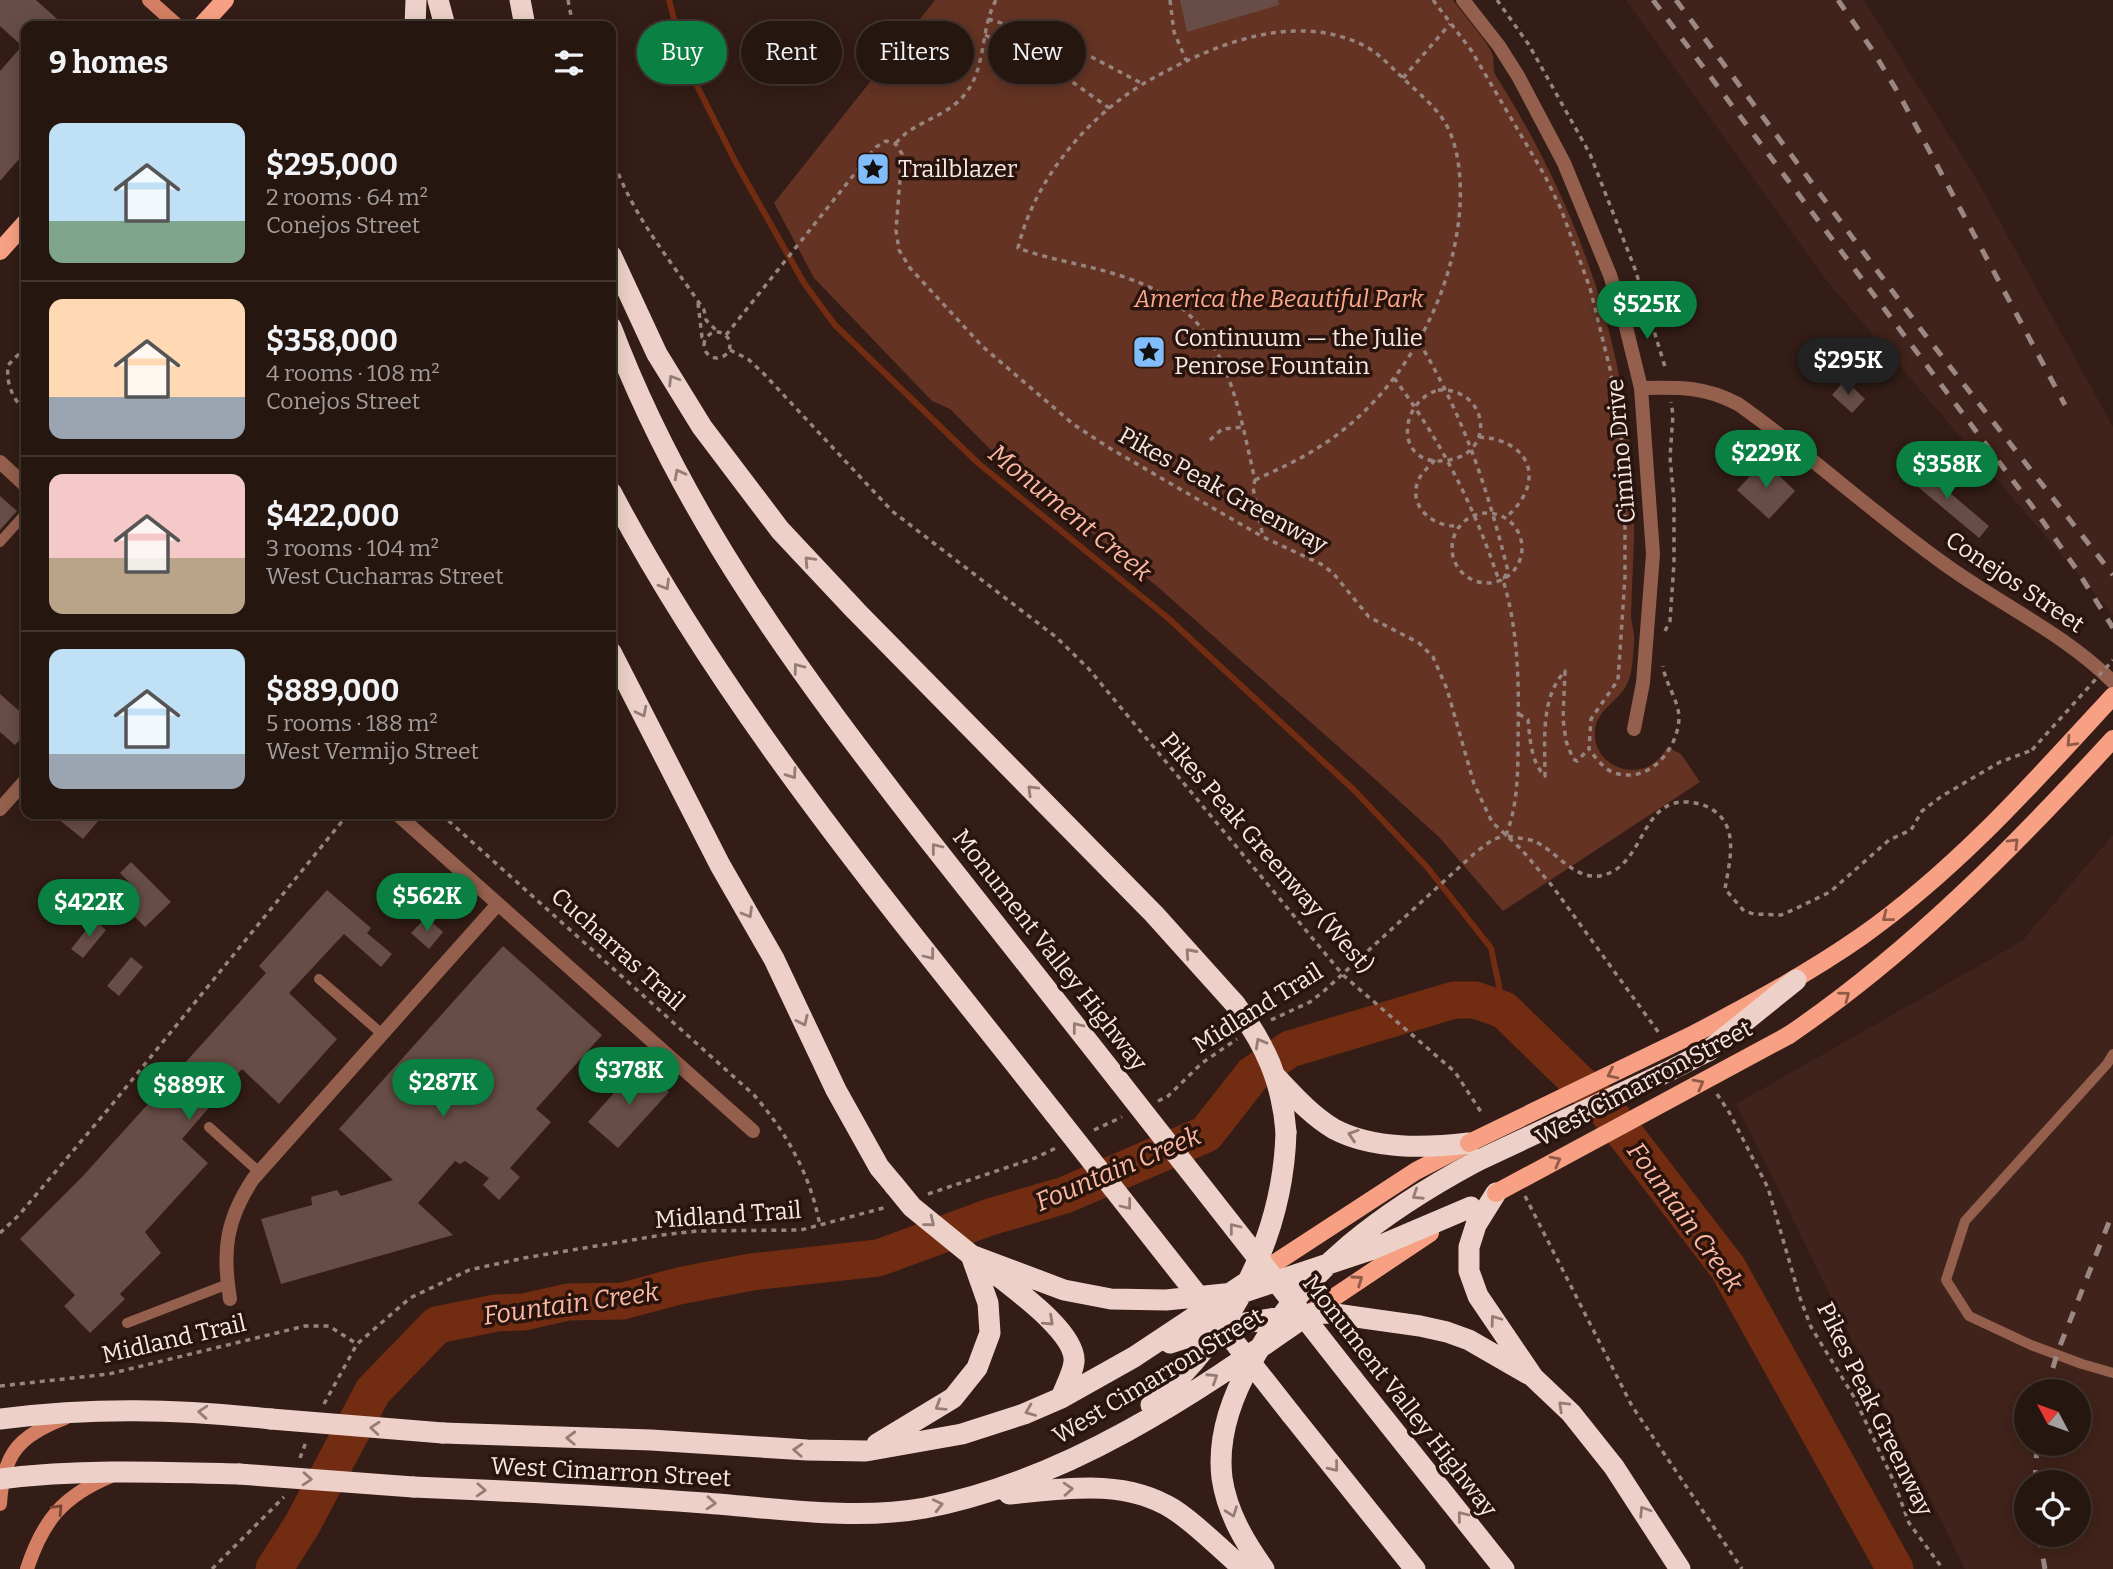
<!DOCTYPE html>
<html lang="en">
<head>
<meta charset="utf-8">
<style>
  :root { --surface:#261610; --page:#32231e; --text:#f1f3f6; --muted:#a49f9f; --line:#423530; --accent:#0b8043 }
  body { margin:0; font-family:Bitter,serif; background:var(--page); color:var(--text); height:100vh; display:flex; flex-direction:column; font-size:26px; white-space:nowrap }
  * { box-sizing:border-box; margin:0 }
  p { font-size:23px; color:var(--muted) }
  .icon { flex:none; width:38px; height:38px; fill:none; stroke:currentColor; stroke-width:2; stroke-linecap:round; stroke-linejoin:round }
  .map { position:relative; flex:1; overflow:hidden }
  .side { position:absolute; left:21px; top:21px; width:595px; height:798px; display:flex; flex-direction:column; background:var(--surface); border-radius:14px; box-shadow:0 4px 18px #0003,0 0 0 2px var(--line) }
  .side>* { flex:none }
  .top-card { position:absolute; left:637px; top:21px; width:665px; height:63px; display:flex; gap:14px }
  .needle { width:46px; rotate:311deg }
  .fabs { position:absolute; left:2014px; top:1379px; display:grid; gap:14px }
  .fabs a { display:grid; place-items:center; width:77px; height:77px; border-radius:50%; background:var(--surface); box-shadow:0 4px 18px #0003,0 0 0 2px var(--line); font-size:35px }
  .price { position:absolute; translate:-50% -60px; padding:0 16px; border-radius:24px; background:var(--accent); color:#fff; font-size:23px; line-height:46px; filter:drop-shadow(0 2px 4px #0008) }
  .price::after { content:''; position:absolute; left:50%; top:42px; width:21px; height:16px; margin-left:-10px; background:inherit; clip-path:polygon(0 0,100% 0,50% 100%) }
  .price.selected { background:#222; color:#fff }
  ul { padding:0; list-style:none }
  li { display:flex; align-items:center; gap:21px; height:175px; padding:0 28px }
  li+li { border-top:2px solid var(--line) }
  li span { display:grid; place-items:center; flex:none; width:196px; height:140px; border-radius:14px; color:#555 }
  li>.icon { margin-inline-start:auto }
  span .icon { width:84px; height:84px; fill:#fffc; stroke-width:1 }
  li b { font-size:30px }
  h2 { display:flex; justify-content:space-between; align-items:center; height:84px; padding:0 28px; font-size:30px }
  .pill { padding:0 24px; border-radius:32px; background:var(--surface); box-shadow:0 4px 18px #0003,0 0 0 2px var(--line); font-size:24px; line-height:63px }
  .pill.selected { background:var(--accent); color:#fff }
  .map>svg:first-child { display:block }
  .built { fill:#40231a; fill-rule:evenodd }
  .green { fill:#643323 }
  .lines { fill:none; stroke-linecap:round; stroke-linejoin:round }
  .stream { stroke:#722c12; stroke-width:6 }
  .river { stroke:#722c12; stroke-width:37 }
  .building { fill:#674d45 }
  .path { stroke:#97847e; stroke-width:3.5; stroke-dasharray:5 5; stroke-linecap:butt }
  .lane { stroke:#945f4d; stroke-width:10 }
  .street { stroke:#945f4d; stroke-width:14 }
  .secondary { stroke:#d47f63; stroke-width:14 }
  .primary { stroke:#f8a083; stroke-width:18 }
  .highway { stroke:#edd1c8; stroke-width:21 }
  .rail { stroke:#9b8882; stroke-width:5; stroke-dasharray:12 12; stroke-linecap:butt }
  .path-bridge { stroke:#97847e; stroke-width:3.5; stroke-dasharray:5 5; stroke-linecap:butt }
  .primary-bridge { stroke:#f8a083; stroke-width:18 }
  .highway-bridge { stroke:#edd1c8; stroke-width:21 }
  .oneway { stroke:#957c74 }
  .oneway2 { stroke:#905a48 }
  .oneway3 { stroke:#764434 }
  .labels { text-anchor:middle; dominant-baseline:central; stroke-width:7; stroke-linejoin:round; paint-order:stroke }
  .poi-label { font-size:24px; fill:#f7e7e2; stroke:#29140d; text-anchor:start }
  .park-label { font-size:24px; font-style:italic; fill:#fea88c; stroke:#29140d }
  .street-label { font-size:24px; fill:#f7e7e2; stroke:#29140d }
  .water-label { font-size:26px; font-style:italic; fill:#fbb9a4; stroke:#29140d }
</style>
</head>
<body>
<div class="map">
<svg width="2113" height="1569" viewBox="0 0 2113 1569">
  <rect width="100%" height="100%" fill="#331d16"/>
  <path class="built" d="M1626,0H1864L1973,173L2113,427V615L1826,280Z
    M2113,835V1569H1965L1736,1104L2022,941ZM2026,1391H2079V1444H2026ZM2026,1482H2079V1535H2026Z"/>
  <path class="green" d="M935,0H1453C1465,17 1481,33 1491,51C1496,58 1491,68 1496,76C1578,205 1629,349 1634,504C1635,541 1632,578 1631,615C1631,624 1635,632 1634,641C1633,655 1633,676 1625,688C1615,703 1597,711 1595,730C1591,770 1648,787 1667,747L1681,754L1700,782L1503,911L1439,837L1367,772L1159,588L992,451L950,409L932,401L814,278L774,203Z"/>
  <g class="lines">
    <path class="stream" d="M669,0L686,64L736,163L804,283L835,325L978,463L1168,618L1354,790L1427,867L1491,948L1504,1010"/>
    <path class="river" d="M274,1569L302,1525L373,1391L437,1325L496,1313L524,1312L568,1302L623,1301L679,1286L751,1272L878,1258L990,1217L1065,1195L1206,1134L1253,1074L1290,1049L1454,1000H1475L1504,1010L1605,1108L1728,1268L1895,1569"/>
  </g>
  <path class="building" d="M0,0H36L65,26H26V151L0,181V71L22,46L0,26Z
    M1180,0H1278L1279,5L1187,32Z
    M1845,380L1865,399L1852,413L1832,395Z
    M1764,461L1795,491L1769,519L1737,490Z
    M1916,464L1989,526L1979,538L1905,476Z
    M0,496L17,511L0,530Z
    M0,694L26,717V732L15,745L0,732Z
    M52,814H104L83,839Z
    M131,862L171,902L145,927L119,901L133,886L120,873Z
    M327,890L371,928L367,933L392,954L381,967L344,934L289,993L337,1039L279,1104L242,1069L182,1139L208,1163L145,1232L161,1253L120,1294L125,1299L90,1333L64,1306L75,1295L20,1239L83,1176L266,973L259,966Z
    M426,917L443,932L429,949L411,933Z
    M94,920L106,930L83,958L71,949Z
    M503,946L602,1035L536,1109L551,1122L510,1168L520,1177L499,1200L483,1185L489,1178L465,1161L460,1164L455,1161L418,1203L453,1235L281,1284L261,1219L312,1205L311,1197L337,1190L341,1196L393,1180L339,1129Z
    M131,957L143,967L119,996L107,986Z
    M639,1065L669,1092L618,1148L588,1122Z"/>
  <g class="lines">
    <path class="path" d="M568,0L573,26
      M1170,0L1174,32L1186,60
      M1433,0L1471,50L1545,176L1561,209L1590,288L1610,369L1621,435L1625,483V577L1618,680L1591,719L1589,749C1595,757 1602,767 1612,772C1648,786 1678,750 1679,718C1679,701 1665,683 1663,666
      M1497,0L1529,45L1590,154L1635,269L1666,370
      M988,19L1034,33L1084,53L1143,84
      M1027 51a28 28 0 1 1 56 0a28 28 0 1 1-56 0Z
      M985,35L1047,64L1109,108
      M1403,78L1450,24
      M896,143C915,120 947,118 966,93C987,65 980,29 996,0
      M611,155C634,219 667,255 704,310L706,320L718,332
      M698,303L702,337L705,339
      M704 345a13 13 0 1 1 26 0a13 13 0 1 1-26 0Z
      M726,335L876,147L886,141L896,144L902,154L896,230L899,250L910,268L982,346L1073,424L1111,449L1263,537L1321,564L1333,573L1369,617L1419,643L1433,657L1447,689L1474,784L1492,822L1522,850L1553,887L1659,1033
      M1419,342C1464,417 1487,487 1508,571L1503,580C1519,632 1519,686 1518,740C1518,771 1518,805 1506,835
      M26,347L8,365C6,386 13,397 26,414
      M730,350L748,359L764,374L892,511L1056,637L1088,668L1343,975L1455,1072L1483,1115
      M1394,378C1440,440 1472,501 1497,575L1503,580
      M1438,390C1488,387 1497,452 1449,460C1395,470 1396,403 1438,390Z
      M1479,437C1533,440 1546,484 1505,518
      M1210,440L1222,429L1243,427
      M1435,460C1430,466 1424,470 1420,477C1405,504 1432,528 1459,526
      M1255,480C1276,470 1297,461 1316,449C1395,401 1449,309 1459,218C1462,188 1461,148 1444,121C1434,105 1417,92 1404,79C1391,67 1379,53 1363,45C1295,12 1218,43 1157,76C1092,110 1035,177 1018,248C1053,261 1091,265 1127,278C1225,311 1235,393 1255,480L1253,488L1263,537
      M1452 548a35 35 0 1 1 70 0a35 35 0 1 1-70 0Z
      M1665,631L1670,621L1674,563V500L1670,457L1673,415L1671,402
      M1519,714L1528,720C1530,738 1531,763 1545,776C1545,742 1540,698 1565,671L1563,719L1566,741L1573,759L1577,761L1589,749
      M441,814L754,1095C787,1133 811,1176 820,1226
      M1508,836C1516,838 1529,839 1534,841C1556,850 1575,883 1604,875C1645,864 1640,799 1688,802C1697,803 1706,805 1713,810C1740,828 1729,863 1725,889L1744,911L1754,914L1781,915L1797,908L1830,892L1889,840L1911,830L1922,811L1942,796L2000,762L2032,750
      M1271,1020L1310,1002L1324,991L1476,852L1492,840L1506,835
      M1717,1094L1729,1112L1768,1188L1800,1298L1811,1327L1854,1397L1894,1482L1909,1523L1943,1569
      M1158,1101L1167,1097L1202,1063L1237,1039
      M1094,1130L1122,1117
      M928,1194L1035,1158L1056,1148
      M1525,1196L1632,1406L1742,1569
      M0,1233L19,1215L110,1107L348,814
      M0,1386L109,1374L305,1326H329L357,1344L410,1298L469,1270L524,1258L662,1235L697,1231L801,1230L887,1207
      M324,1404L357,1344
      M300,1458L306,1442
      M212,1569L284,1497"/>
    <path class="lane" d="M0,542L26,513
      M319,979L382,1034
      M2113,1054L2107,1064L1965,1221L1946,1280L1969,1316L2031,1345L2082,1364L2113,1373
      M209,1127L259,1172
      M127,1323L228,1284"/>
    <path class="street" d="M1463,0L1499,46L1518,76L1564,163L1610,275L1626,327L1641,388L1653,554L1643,683L1634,729
      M1641,388C1678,387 1704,386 1738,404C1809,454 1873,513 1943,563C1999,604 2064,633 2113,682
      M0,462L26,486
      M0,809L26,780
      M397,814L753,1131
      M230,1299C222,1251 226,1220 253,1179L498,904"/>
    <path class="secondary" d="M149,0L178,26
      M0,1504C3,1454 18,1436 65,1418
      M27,1569C43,1520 63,1496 111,1476"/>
    <path class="primary" d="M201,26L225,0
      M0,251L26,222
      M1696,1033C1753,1003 1809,973 1862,936C1957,869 2034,782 2113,696
      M1789,1035C1911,952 2014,847 2113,739
      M1255,1276L1416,1171L1466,1145
      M1309,1314L1430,1233"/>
    <path class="highway" d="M438,0L445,26
      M520,0L525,26
      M415,26L416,0
      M611,255L657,354L702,427L780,530L856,611L1154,914L1235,1004
      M611,327C683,518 801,675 925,835C990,917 1054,999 1119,1081
      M611,492C730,717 897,914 1054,1113
      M611,652L720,865L774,959L836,1090L879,1167L894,1185
      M1708,1051L1796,980
      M1277,1078C1294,1096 1312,1116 1334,1129C1374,1150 1426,1148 1469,1143
      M1496,1193L1476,1225L1469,1247V1271L1478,1296L1533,1377L1571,1413L1614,1467L1680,1569
      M971,1255L1064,1290L1111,1299L1166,1300L1244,1292L1370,1250L1471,1207
      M988,1268C1010,1286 1077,1332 1074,1362C1073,1373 1065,1387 1061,1398
      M1170,1343L1220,1327L1295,1315L1328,1313L1420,1326L1447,1332L1469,1340L1528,1374
      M1352,1378L1504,1569
      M1151,1405C1231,1334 1283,1240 1286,1132
      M1291,1414L1415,1569
      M0,1419C95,1407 176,1409 271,1419
      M443,1433L651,1440L807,1450L866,1451L962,1434L1024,1414L1061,1398L1134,1357L1250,1280
      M877,1444L953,1398L977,1368L990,1333L988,1303L971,1255
      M0,1479C80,1469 159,1472 239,1474
      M413,1487C510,1491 607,1496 704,1503C774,1508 855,1521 925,1508C1069,1480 1191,1396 1309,1314
      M1009,1494C1064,1489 1123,1478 1173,1509C1198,1525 1221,1550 1244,1569
      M1264,1569C1244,1541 1227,1512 1222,1478C1217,1437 1232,1396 1252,1361C1305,1268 1384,1211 1477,1161"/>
    <path class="rail" d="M1653,0L2032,506L2077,570L2113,628
      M1676,0L1919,327L2113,575
      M1838,0L1873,51L1900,96L2065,405
      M2046,1391L2058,1351L2113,1212
      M2035,1482L2037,1444
      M2039,1535L2045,1569"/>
    <path class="path-bridge" d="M2032,750L2113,660"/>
    <path class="primary-bridge" d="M1469,1143L1696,1033
      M1496,1193L1789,1035"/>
    <path class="highway-bridge" d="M1235,1004C1265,1044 1282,1081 1286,1132
      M1119,1081L1352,1378
      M1054,1113L1291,1414
      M1477,1161L1667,1072L1708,1051
      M894,1185L912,1207L971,1255
      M271,1419L443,1433
      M239,1474L413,1487"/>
  </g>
  <defs><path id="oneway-chevron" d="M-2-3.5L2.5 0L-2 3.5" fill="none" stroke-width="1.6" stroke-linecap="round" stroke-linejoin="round" transform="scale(1.75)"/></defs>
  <g class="oneway">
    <use href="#oneway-chevron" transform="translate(673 380) rotate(-122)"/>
    <use href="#oneway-chevron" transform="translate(679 474) rotate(-118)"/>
    <use href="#oneway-chevron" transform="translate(809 561) rotate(-133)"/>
    <use href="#oneway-chevron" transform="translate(665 585) rotate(59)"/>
    <use href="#oneway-chevron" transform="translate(798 668) rotate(-127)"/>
    <use href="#oneway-chevron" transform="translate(642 712) rotate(63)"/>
    <use href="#oneway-chevron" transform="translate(792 774) rotate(55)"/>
    <use href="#oneway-chevron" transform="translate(1032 790) rotate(-135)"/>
    <use href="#oneway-chevron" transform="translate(936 848) rotate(-128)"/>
    <use href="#oneway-chevron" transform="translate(748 913) rotate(60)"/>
    <use href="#oneway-chevron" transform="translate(1190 953) rotate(-132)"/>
    <use href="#oneway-chevron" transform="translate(930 955) rotate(52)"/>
    <use href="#oneway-chevron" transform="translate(803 1021) rotate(65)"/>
    <use href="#oneway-chevron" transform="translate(1077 1027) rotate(-128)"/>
    <use href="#oneway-chevron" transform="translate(1260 1043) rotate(-119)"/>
    <use href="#oneway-chevron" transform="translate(1353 1135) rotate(-162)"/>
    <use href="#oneway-chevron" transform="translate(1417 1195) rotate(147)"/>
    <use href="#oneway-chevron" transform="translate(1127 1205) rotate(52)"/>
    <use href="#oneway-chevron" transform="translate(930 1222) rotate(39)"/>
    <use href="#oneway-chevron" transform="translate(1234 1228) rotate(-128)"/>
    <use href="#oneway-chevron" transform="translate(1495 1320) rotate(-126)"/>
    <use href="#oneway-chevron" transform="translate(1049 1321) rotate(43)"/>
    <use href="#oneway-chevron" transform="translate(1213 1378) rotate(-33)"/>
    <use href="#oneway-chevron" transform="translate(940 1406) rotate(148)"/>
    <use href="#oneway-chevron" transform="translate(1563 1406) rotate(-136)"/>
    <use href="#oneway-chevron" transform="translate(1030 1411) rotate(158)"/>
    <use href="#oneway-chevron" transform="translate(203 1412) rotate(-176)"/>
    <use href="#oneway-chevron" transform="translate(375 1428) rotate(-175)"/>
    <use href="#oneway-chevron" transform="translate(571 1438) rotate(-178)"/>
    <use href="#oneway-chevron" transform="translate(798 1450) rotate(-177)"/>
    <use href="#oneway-chevron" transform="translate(1334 1467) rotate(51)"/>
    <use href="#oneway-chevron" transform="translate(307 1479) rotate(4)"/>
    <use href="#oneway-chevron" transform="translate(1068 1489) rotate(-4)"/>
    <use href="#oneway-chevron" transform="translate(481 1490) rotate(3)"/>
    <use href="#oneway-chevron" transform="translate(711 1503) rotate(4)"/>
    <use href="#oneway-chevron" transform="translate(938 1505) rotate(-13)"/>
    <use href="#oneway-chevron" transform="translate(1644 1511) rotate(-122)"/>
    <use href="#oneway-chevron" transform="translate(1232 1512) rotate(70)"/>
    <use href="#oneway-chevron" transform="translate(1462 1516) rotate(-128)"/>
  </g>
  <g class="oneway2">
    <use href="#oneway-chevron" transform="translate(2071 742) rotate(133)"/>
    <use href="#oneway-chevron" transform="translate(2014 843) rotate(-45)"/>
    <use href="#oneway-chevron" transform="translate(1887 917) rotate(142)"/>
    <use href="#oneway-chevron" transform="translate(1845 996) rotate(-37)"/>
    <use href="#oneway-chevron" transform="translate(1612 1074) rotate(154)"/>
    <use href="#oneway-chevron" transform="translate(1699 1084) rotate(-28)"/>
    <use href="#oneway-chevron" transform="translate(1556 1161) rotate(-28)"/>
    <use href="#oneway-chevron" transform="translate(1358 1280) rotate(-35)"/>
  </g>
  <use class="oneway3" href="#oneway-chevron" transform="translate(58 1509) rotate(-47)"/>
  <defs>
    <symbol id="sight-square" viewBox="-11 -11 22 22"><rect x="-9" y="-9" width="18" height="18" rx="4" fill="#80bdfa" stroke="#29140d"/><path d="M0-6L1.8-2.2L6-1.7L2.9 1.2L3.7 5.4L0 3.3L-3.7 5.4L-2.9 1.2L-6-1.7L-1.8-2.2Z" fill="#111"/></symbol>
  </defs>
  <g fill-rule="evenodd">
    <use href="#sight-square" x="854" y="150" width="38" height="38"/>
    <use href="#sight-square" x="1130" y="333" width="38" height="38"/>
  </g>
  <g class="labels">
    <g class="poi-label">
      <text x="898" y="169">Trailblazer</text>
      <text x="1174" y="338">Continuum — the Julie<tspan x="1174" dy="28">Penrose Fountain</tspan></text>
    </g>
    <g class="park-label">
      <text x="1279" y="299">America the Beautiful Park</text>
    </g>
    <g class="street-label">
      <text transform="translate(1621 451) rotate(-95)">Cimino Drive</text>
      <text transform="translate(1223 490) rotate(29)">Pikes Peak Greenway</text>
      <text transform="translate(2015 582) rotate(34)">Conejos Street</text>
      <text transform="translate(1267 853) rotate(49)">Pikes Peak Greenway (West)</text>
      <text transform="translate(618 949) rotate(42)">Cucharras Trail</text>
      <text transform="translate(1050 950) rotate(52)">Monument Valley Highway</text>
      <text transform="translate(1258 1008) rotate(-32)">Midland Trail</text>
      <text transform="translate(1644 1083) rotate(-28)">West Cimarron Street</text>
      <text transform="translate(728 1215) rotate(-4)">Midland Trail</text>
      <text transform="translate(174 1339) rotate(-13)">Midland Trail</text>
      <text transform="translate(1158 1376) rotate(-31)">West Cimarron Street</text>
      <text transform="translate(1400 1396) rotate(52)">Monument Valley Highway</text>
      <text transform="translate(1875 1409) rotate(64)">Pikes Peak Greenway</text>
      <text transform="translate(611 1472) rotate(3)">West Cimarron Street</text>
    </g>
    <g class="water-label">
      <text transform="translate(1070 513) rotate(39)">Monument Creek</text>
      <text transform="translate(1118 1169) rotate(-23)">Fountain Creek</text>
      <text transform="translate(1685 1217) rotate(54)">Fountain Creek</text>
      <text transform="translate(571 1304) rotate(-8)">Fountain Creek</text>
    </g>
  </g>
</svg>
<div class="fabs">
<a><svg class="needle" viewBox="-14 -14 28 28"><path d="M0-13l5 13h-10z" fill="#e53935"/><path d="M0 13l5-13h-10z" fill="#a49f9f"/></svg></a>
<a><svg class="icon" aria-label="locate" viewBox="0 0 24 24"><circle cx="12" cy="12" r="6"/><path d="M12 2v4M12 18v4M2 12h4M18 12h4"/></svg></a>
</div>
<b class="price" style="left:1647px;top:341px">$525K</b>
<b class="price selected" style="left:1848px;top:397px">$295K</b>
<b class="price" style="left:1766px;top:490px">$229K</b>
<b class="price" style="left:1947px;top:501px">$358K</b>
<b class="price" style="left:427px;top:933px">$562K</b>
<b class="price" style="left:89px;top:939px">$422K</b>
<b class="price" style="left:629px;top:1107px">$378K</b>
<b class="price" style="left:443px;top:1119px">$287K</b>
<b class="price" style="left:189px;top:1122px">$889K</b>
<div class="top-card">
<a class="pill selected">Buy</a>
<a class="pill">Rent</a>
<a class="pill">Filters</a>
<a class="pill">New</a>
</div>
<section class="side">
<h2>9 homes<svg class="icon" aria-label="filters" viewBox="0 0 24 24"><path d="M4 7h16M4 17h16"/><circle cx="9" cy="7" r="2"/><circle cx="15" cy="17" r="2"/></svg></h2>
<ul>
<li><span style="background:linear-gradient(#bfe0f5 70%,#7fa58c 0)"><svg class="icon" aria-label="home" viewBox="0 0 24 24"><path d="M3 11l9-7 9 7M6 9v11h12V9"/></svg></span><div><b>$295,000</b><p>2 rooms · 64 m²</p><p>Conejos Street</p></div></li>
<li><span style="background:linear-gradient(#ffd9b3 70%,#9aa5b1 0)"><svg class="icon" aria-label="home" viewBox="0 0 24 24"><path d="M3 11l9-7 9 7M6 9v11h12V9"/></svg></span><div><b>$358,000</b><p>4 rooms · 108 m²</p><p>Conejos Street</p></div></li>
<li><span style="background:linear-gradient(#f6c9c9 60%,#b9a48a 0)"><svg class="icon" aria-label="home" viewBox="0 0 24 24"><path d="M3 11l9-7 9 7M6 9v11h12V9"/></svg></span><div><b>$422,000</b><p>3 rooms · 104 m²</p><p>West Cucharras Street</p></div></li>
<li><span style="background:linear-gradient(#bfe0f5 75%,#9aa5b1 0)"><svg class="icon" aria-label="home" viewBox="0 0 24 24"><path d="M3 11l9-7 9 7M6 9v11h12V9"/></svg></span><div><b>$889,000</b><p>5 rooms · 188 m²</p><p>West Vermijo Street</p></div></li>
</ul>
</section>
</div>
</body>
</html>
